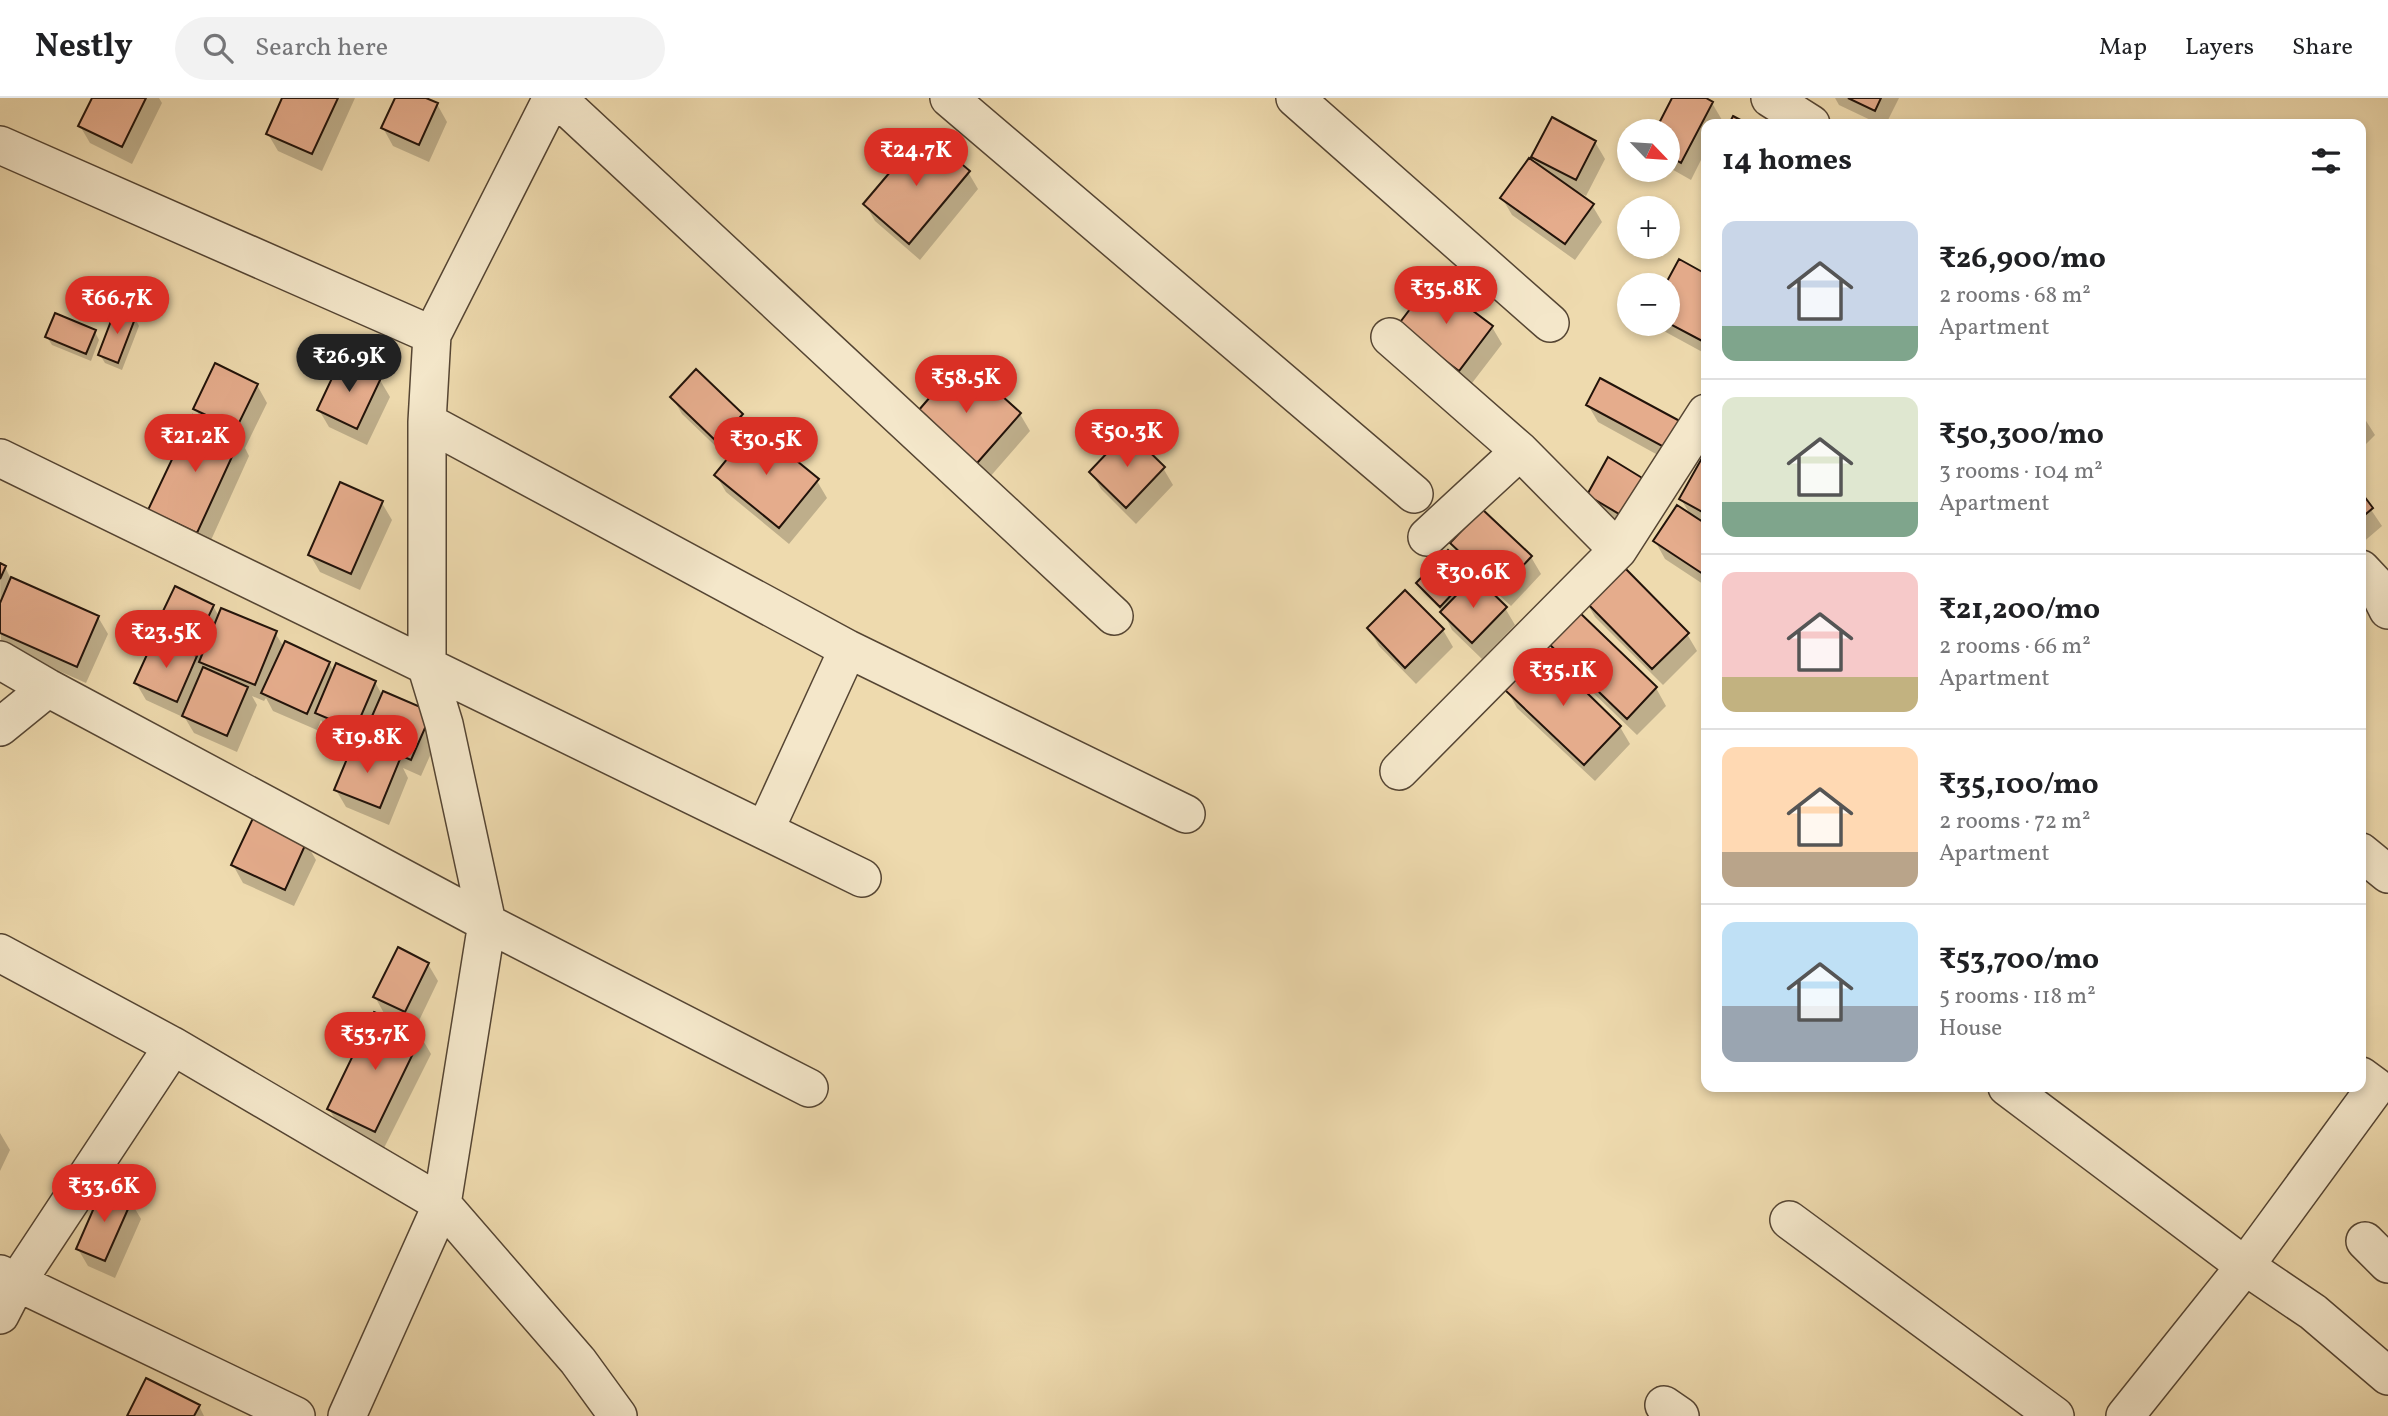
<!DOCTYPE html>
<html lang="en">
<head>
<meta charset="utf-8">
<style>
  :root { --surface:#fff; --page:#f2f2f2; --text:#202124; --muted:#757577; --line:#e0e0e0; --accent:#d93025 }
  body { margin:0; font-family:Vollkorn,serif; background:var(--page); color:var(--text); height:100vh; display:flex; flex-direction:column; font-size:26px; white-space:nowrap }
  * { box-sizing:border-box; margin:0 }
  p { font-size:23px; color:var(--muted) }
  .icon { flex:none; width:38px; height:38px; fill:none; stroke:currentColor; stroke-width:2; stroke-linecap:round; stroke-linejoin:round }
  .map { position:relative; flex:1; overflow:hidden }
  .panel { position:absolute; left:1701px; top:21px; width:665px; height:973px; display:flex; flex-direction:column; background:var(--surface); border-radius:14px; box-shadow:0 4px 10px #0003 }
  .panel>* { flex:none }
  .needle { width:46px; rotate:115deg }
  .buttons { position:absolute; left:1617px; top:21px; display:grid; gap:14px }
  .buttons a { display:grid; place-items:center; width:63px; height:63px; border-radius:50%; background:var(--surface); box-shadow:0 4px 10px #0003; font-size:35px }
  .price { position:absolute; translate:-50% -60px; padding:0 16px; border-radius:24px; background:var(--accent); color:#fff; font-size:23px; line-height:46px; filter:drop-shadow(0 2px 4px #0008) }
  .price::after { content:''; position:absolute; left:50%; top:42px; width:21px; height:16px; margin-left:-10px; background:inherit; clip-path:polygon(0 0,100% 0,50% 100%) }
  .price.current { background:#222; color:#fff }
  ul { padding:0; list-style:none }
  li { display:flex; align-items:center; gap:21px; height:175px; padding:0 21px }
  li+li { border-top:2px solid var(--line) }
  li span { display:grid; place-items:center; flex:none; width:196px; height:140px; border-radius:14px; color:#555 }
  li>.icon { margin-inline-start:auto }
  span .icon { width:84px; height:84px; fill:#fffc; stroke-width:1 }
  li b { font-size:30px }
  h2 { display:flex; justify-content:space-between; align-items:center; height:84px; padding:0 21px; font-size:30px }
  header { display:flex; align-items:center; gap:42px; box-sizing:border-box; height:98px; padding:0 35px; background:var(--surface); border-bottom:2px solid var(--line) }
  header strong { font-size:33px }
  nav { display:flex; gap:38px; margin-inline-start:auto; font-size:24px }
  .search { width:490px; height:63px; background:var(--page); display:flex; align-items:center; gap:18px; box-sizing:border-box; padding:0 24px; border-radius:38px; color:var(--muted); font-size:26px }
  .map>svg:first-child { display:block }
  .shadow { fill:#0003 }
  .building { fill:#e5ac8c; stroke:#22130a; stroke-width:2 }
  .lines { fill:none; stroke-linecap:round; stroke-linejoin:round }
  .street-casing { stroke:#554533; stroke-width:40 }
  .street { stroke:#f4e7ca; stroke-width:37 }
</style>
</head>
<body>
<header>
<strong>Nestly</strong>
<div class="search"><svg class="icon" aria-label="search" viewBox="0 0 24 24"><circle cx="10" cy="10" r="6"/><path d="M15 15l6 6"/></svg>Search here</div>
<nav><a>Map</a><a>Layers</a><a>Share</a></nav>
</header>
<div class="map">
<svg width="2388" height="1318" viewBox="0 0 2388 1318">
  <rect width="100%" height="100%" fill="#eedaae"/>
  <filter id="stains"><feTurbulence type="fractalNoise" baseFrequency=".00286" numOctaves="4"/><feColorMatrix values="0 0 0 0 .2 0 0 0 0 .09 0 0 0 0 .02 0 0 0 .5 -.17"/></filter>
  <radialGradient id="worn" r=".72"><stop offset=".6" stop-color="#630" stop-opacity="0"/><stop offset="1" stop-color="#630" stop-opacity=".3"/></radialGradient>
  <path class="shadow" d="M94,0H159L162,5L132,66L90,45L80,28Z
    M284,0H355L322,73L278,53L268,36Z
    M396,0H422L437,6L447,24L429,64L393,48L383,30Z
    M1674,0H1702L1712,5L1722,22L1719,26H1706V52L1691,82L1668,69V33H1657Z
    M1835,0H1899L1886,26H1879L1839,7Z
    M1595,44L1605,61L1586,98L1578,94L1576,96L1592,107L1602,124L1575,162L1512,117L1502,100L1539,69L1533,59Z
    M968,74L978,91L920,162L875,123L865,106Z
    M1679,163L1706,178V256L1662,232L1658,226H1668L1667,187Z
    M135,220L139,228L122,272L105,265L100,257Z
    M1492,229L1502,246L1469,289L1410,244Z
    M95,234L99,242L91,263L52,247L47,239Z
    M696,274L742,317L751,334L817,383L827,400L789,446L726,394L716,377L729,361L682,316L672,299Z
    M380,282L390,299L367,347L329,329L319,312Z
    M1601,282L1685,372L1598,324L1588,307Z
    M257,287L267,305L245,350L249,358L207,451L160,429L203,323L195,310Z
    M2361,315L2375,337L2361,351Z
    M1020,316L1030,333L982,388L924,337Z
    M1609,362L1641,439L1599,414L1589,397Z
    M1702,362L1706,364V488L1665,461L1655,443L1691,418L1681,401Z
    M1163,370L1173,387L1136,426L1101,391L1091,374Z
    M2361,397L2382,428L2361,446Z
    M382,405L392,422L360,492L320,474L310,457Z
    M1452,445L1531,459L1541,476L1511,508L1462,463Z
    M0,467L5,469L11,481L98,519L108,536L86,585L1,547Z
    M1471,476L1505,510L1515,527L1482,561L1452,532L1443,514L1423,494L1418,486Z
    M1585,502L1687,536L1697,553L1663,587L1595,519Z
    M213,508L220,520L275,535L284,549L329,565L334,574L375,584L381,595L431,615L441,633L421,678L403,670L408,680L389,727L346,709L336,692L355,644L327,632L321,622L317,632L273,613L266,600L264,603L252,598L257,607L237,654L194,635L185,620L146,602L136,585L160,544L155,534Z
    M1578,515L1656,590L1666,608L1637,637L1559,562L1549,545Z
    M1369,531L1443,532L1453,549L1416,586L1379,548Z
    M1543,555L1620,629L1630,646L1595,683L1517,610L1507,592Z
    M306,745L316,762L294,808L243,785L233,767Z
    M428,866L438,883L415,931L385,917L375,899Z
    M421,939L431,956L384,1050L339,1028L329,1011Z
    M0,1035L10,1052L0,1073Z
    M131,1104L141,1121L115,1180L88,1168L78,1151Z
    M199,1308L204,1318H129Z"/>
  <path class="building" d="M92,0H146L122,49L78,28Z
    M282,0H338L312,56L266,36Z
    M395,0H426L438,5L419,47L381,30Z
    M1672,0H1706L1713,4L1681,65L1668,58V33H1655Z
    M1848,0H1881L1875,13Z
    M1733,18L1748,26H1729Z
    M1552,19L1596,43L1576,82L1531,59Z
    M924,34L970,73L909,146L863,106Z
    M1529,60L1594,106L1565,146L1500,100Z
    M1679,161L1706,176V245L1668,225V187H1665Z
    M1432,182L1493,228L1459,273L1398,227Z
    M116,210L136,218L118,265L98,257Z
    M55,215L96,232L86,256L45,239Z
    M341,261L381,280L357,331L317,312Z
    M962,262L1021,315L971,372L912,320Z
    M215,265L258,286L236,331L193,311Z
    M696,271L743,316L717,344L670,299Z
    M1600,280L1689,328L1675,355L1586,307Z
    M193,317L241,339L197,435L148,412Z
    M754,328L819,381L779,430L714,377Z
    M1128,333L1165,369L1126,410L1089,374Z
    M1608,359L1652,386L1631,423L1587,397Z
    M1702,360L1706,362V416L1679,401Z
    M340,384L383,403L351,476L308,457Z
    M2361,394L2373,410L2361,420Z
    M1677,407L1706,426V478L1653,443Z
    M1482,411L1532,458L1500,492L1450,445Z
    M1448,452L1472,475L1440,509L1416,485Z
    M0,465L6,468L0,481Z
    M1620,465L1689,535L1652,571L1583,501Z
    M1475,478L1507,509L1472,545L1440,514Z
    M11,479L99,518L77,569L0,535V505Z
    M175,488L214,507L192,553L153,534Z
    M1405,492L1444,531L1405,570L1367,530Z
    M221,510L277,533L255,587L199,564Z
    M1578,513L1657,589L1627,621L1547,544Z
    M155,539L197,558L177,604L134,585Z
    M285,543L330,564L307,616L261,595Z
    M1543,552L1621,628L1584,667L1505,592Z
    M336,565L376,583L355,632L315,615Z
    M203,569L248,589L227,638L182,618Z
    M383,593L432,614L411,662L362,641Z
    M354,644L400,661L380,710L334,692Z
    M254,718L307,743L285,792L231,767Z
    M398,849L429,865L405,914L373,899Z
    M374,914L422,937L375,1034L327,1011Z
    M103,1089L132,1102L105,1163L76,1151Z
    M146,1280L200,1307L194,1318H127Z"/>
  <g class="lines">
    <defs>
      <path id="street" d="M557,0L1114,518
        M949,0L1414,396
        M1295,0L1550,225
        M1770,0L1811,26
        M0,47L432,237
        M1390,239L1520,353L1618,452
        M427,324L848,551L1186,716
        M0,360L862,780
        M1427,439L1520,353
        M2361,471L2375,486L2388,512
        M0,562L48,590L487,825L809,990
        M0,629L48,590
        M1399,673L1618,452L1706,315
        M765,732L848,551
        M2361,754L2388,776
        M0,855L173,948L442,1106L578,1263L618,1318
        M2007,989L2245,1168L2313,1214L2388,1278
        M1789,1122L2055,1318
        M2365,1143L2388,1166
        M0,1176L296,1318
        M0,1217L17,1184L173,948
        M1664,1307L1680,1318
        M347,1318L442,1106L487,825L444,626L427,570V324L432,237L552,0
        M2125,1318L2245,1168L2376,989L2361,978"/>
    </defs>
    <use href="#street" class="street-casing"/>
    <use href="#street" class="street"/>
  </g>
  <rect width="100%" height="100%" filter="url(#stains)"/>
  <rect width="100%" height="100%" fill="url(#worn)"/>
</svg>
<div class="buttons">
<a><svg class="needle" viewBox="-14 -14 28 28"><path d="M0-13l5 13h-10z" fill="#e53935"/><path d="M0 13l5-13h-10z" fill="#757577"/></svg></a>
<a>+</a>
<a>−</a>
</div>
<b class="price" style="left:916px;top:90px">₹24.7K</b>
<b class="price" style="left:1446px;top:228px">₹35.8K</b>
<b class="price" style="left:117px;top:238px">₹66.7K</b>
<b class="price current" style="left:349px;top:296px">₹26.9K</b>
<b class="price" style="left:966px;top:317px">₹58.5K</b>
<b class="price" style="left:1127px;top:371px">₹50.3K</b>
<b class="price" style="left:195px;top:376px">₹21.2K</b>
<b class="price" style="left:766px;top:379px">₹30.5K</b>
<b class="price" style="left:1473px;top:512px">₹30.6K</b>
<b class="price" style="left:166px;top:572px">₹23.5K</b>
<b class="price" style="left:1563px;top:610px">₹35.1K</b>
<b class="price" style="left:367px;top:677px">₹19.8K</b>
<b class="price" style="left:375px;top:974px">₹53.7K</b>
<b class="price" style="left:104px;top:1126px">₹33.6K</b>
<section class="panel">
<h2>14 homes<svg class="icon" aria-label="filters" viewBox="0 0 24 24"><path d="M4 7h16M4 17h16"/><circle cx="9" cy="7" r="2"/><circle cx="15" cy="17" r="2"/></svg></h2>
<ul>
<li><span style="background:linear-gradient(#c9d6e8 75%,#7fa58c 0)"><svg class="icon" aria-label="home" viewBox="0 0 24 24"><path d="M3 11l9-7 9 7M6 9v11h12V9"/></svg></span><div><b>₹26,900/mo</b><p>2 rooms · 68 m²</p><p>Apartment</p></div></li>
<li><span style="background:linear-gradient(#dfe7d0 75%,#7fa58c 0)"><svg class="icon" aria-label="home" viewBox="0 0 24 24"><path d="M3 11l9-7 9 7M6 9v11h12V9"/></svg></span><div><b>₹50,300/mo</b><p>3 rooms · 104 m²</p><p>Apartment</p></div></li>
<li><span style="background:linear-gradient(#f6c9c9 75%,#c2b280 0)"><svg class="icon" aria-label="home" viewBox="0 0 24 24"><path d="M3 11l9-7 9 7M6 9v11h12V9"/></svg></span><div><b>₹21,200/mo</b><p>2 rooms · 66 m²</p><p>Apartment</p></div></li>
<li><span style="background:linear-gradient(#ffd9b3 75%,#b9a48a 0)"><svg class="icon" aria-label="home" viewBox="0 0 24 24"><path d="M3 11l9-7 9 7M6 9v11h12V9"/></svg></span><div><b>₹35,100/mo</b><p>2 rooms · 72 m²</p><p>Apartment</p></div></li>
<li><span style="background:linear-gradient(#bfe0f5 60%,#9aa5b1 0)"><svg class="icon" aria-label="home" viewBox="0 0 24 24"><path d="M3 11l9-7 9 7M6 9v11h12V9"/></svg></span><div><b>₹53,700/mo</b><p>5 rooms · 118 m²</p><p>House</p></div></li>
</ul>
</section>
</div>
</body>
</html>
